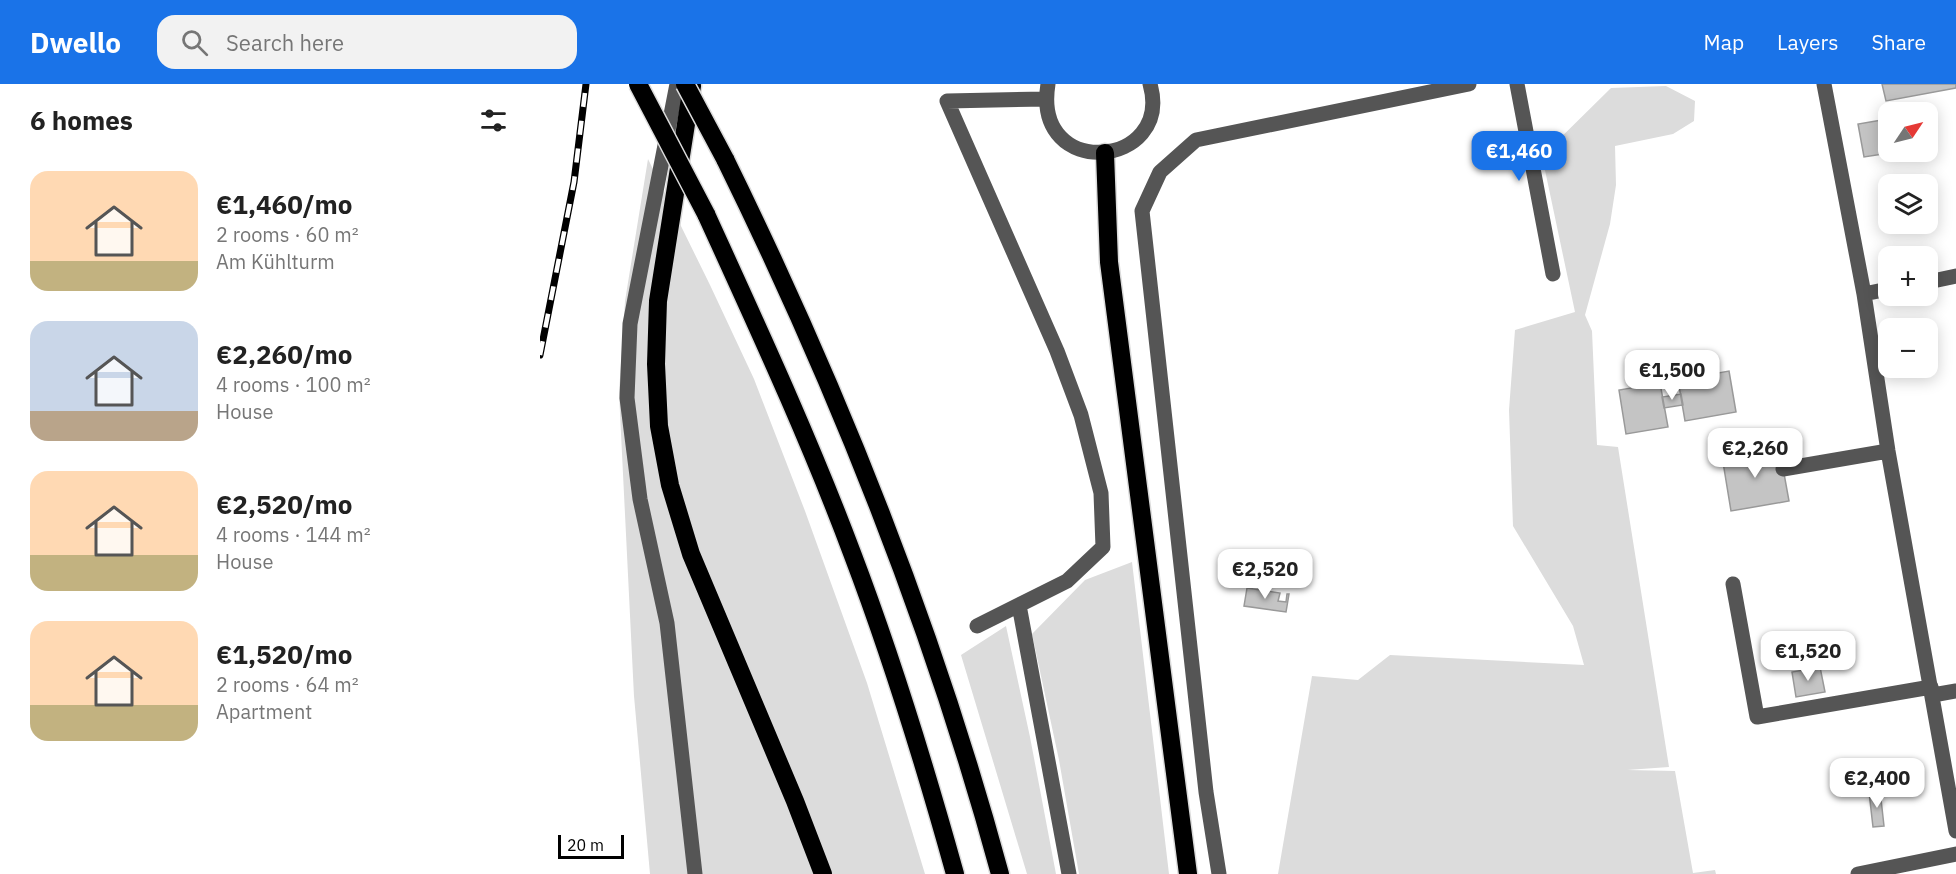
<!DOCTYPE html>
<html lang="en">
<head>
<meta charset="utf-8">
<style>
  :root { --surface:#fff; --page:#f2f2f2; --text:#222; --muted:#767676; --accent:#1a73e8 }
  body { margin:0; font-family:"IBM Plex Sans",sans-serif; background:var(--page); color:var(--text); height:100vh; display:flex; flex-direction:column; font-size:22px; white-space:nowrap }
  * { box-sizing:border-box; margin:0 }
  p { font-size:20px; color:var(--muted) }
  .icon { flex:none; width:33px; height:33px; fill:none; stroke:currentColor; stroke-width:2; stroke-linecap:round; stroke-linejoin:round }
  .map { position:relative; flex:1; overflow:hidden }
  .sheet { display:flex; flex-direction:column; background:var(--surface); width:540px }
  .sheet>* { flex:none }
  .needle { width:39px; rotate:55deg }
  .fabs { position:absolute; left:1338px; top:18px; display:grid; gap:12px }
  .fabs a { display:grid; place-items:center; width:60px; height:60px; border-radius:12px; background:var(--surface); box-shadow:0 3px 15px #0003; font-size:30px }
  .scale { position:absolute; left:18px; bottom:15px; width:66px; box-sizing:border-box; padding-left:6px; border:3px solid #000; border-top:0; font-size:16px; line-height:21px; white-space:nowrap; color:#000; -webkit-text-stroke:4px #fff; paint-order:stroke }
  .price { position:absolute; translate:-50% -51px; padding:0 14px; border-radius:12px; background:#fff; color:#222; font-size:20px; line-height:39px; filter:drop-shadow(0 2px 3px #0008) }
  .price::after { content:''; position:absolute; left:50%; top:36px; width:18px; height:14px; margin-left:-9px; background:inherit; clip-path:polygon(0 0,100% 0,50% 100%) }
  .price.active { background:var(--accent); color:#fff }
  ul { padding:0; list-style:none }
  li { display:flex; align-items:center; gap:18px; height:150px; padding:0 30px }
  li span { display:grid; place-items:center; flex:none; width:168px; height:120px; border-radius:18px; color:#555 }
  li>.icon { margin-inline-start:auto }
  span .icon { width:72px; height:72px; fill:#fffc; stroke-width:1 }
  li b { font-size:26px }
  h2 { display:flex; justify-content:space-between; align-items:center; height:72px; padding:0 30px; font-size:26px }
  header { display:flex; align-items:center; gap:36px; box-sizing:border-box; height:84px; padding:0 30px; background:var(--accent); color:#fff }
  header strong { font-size:28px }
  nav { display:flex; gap:33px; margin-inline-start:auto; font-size:21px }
  .search { width:420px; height:54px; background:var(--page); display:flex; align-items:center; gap:15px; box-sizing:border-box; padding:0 21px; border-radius:18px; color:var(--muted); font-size:22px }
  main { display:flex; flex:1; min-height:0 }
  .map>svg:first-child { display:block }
  .green { fill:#dcdcdc }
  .building { fill:#c4c4c4; stroke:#999; stroke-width:1.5 }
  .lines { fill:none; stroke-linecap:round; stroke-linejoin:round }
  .highway-casing { stroke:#dbdbdb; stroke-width:21 }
  .minor { stroke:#555; stroke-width:15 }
  .highway { stroke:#000; stroke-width:18 }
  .rail-casing { stroke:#000; stroke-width:7 }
  .rail { stroke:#fff; stroke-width:4.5; stroke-dasharray:14; stroke-linecap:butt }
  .highway-bridge-casing { stroke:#dbdbdb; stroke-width:21; stroke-linecap:butt }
  .highway-bridge { stroke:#000; stroke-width:18 }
</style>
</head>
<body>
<header>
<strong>Dwello</strong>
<div class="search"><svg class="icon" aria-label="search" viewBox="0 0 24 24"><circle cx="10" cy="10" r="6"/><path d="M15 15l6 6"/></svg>Search here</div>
<nav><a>Map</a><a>Layers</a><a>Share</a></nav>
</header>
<main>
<section class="sheet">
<h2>6 homes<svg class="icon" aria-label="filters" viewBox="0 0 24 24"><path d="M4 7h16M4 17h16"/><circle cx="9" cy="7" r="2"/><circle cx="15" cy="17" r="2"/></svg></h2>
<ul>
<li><span style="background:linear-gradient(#ffd9b3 75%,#c2b280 0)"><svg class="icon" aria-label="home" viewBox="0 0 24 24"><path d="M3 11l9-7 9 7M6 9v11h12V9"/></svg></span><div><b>€1,460/mo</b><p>2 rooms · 60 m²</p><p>Am Kühlturm</p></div></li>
<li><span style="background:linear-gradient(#c9d6e8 75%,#b9a48a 0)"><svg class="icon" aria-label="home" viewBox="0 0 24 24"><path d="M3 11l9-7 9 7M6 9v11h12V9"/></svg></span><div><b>€2,260/mo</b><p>4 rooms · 100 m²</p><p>House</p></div></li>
<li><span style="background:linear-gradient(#ffd9b3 70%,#c2b280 0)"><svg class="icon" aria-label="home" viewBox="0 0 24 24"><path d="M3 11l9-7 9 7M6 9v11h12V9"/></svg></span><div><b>€2,520/mo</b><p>4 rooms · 144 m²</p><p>House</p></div></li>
<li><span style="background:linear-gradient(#ffd9b3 70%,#c2b280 0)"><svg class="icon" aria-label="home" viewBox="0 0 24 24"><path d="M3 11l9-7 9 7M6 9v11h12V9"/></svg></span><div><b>€1,520/mo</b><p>2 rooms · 64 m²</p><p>Apartment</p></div></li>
</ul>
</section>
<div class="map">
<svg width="1416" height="790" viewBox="0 0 1416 790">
  <rect width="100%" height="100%" fill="#fff"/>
  <path class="green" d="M1126,2L1155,17L1154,37L1133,50L1075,62L1076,101L1070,140L1045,231L1052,247L1057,361L1078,363L1129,683L1087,686L1135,687L1153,789L1175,786L1176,790H738L772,592L818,596L850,571L1044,581L1033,542L973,442L969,326L975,246L1035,228L1002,72L1071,4Z
    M108,75L170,201L214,295L265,427L327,599L385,790H110L94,612L79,309L85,217Z
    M592,478L629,790H539L519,676L492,550L545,496Z
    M466,542L490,653L516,790H487L421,571Z"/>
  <path class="building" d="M1342,0H1416V4L1346,17Z
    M1348,35V68H1356L1324,73L1318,40Z
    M1189,287L1196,328L1145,337L1138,296Z
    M1120,299L1128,343L1086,350L1079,306Z
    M1141,310L1143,321L1124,324L1122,313Z
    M1239,362L1249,417L1191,427L1182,372Z
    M707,504L740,509L738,517L746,518L747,510H749L746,528L704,522Z
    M1280,583L1285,608L1256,613L1252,588Z
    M1340,706L1344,742L1333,743L1329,708Z"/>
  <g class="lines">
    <defs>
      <path id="highway" d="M152,2L118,217L116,280L119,342L130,401L151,470L255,717L283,790
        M565,69L569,178L648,790
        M185,75C298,305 393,543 460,790
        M166,130C217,242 269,354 312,469C352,574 385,682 415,790"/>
    </defs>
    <use href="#highway" class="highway-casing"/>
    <path class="minor" d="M137,0L90,240L87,314L100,415L127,539L155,790
      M508,0C492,98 634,84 610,0
      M977,0L1013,190
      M1284,0L1324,210L1348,367L1416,747
      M1388,198L1416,192
      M1324,210L1348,205
      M1243,385L1348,367
      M1193,500L1217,633L1391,603
      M479,521L529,790
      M437,542L527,497L563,463L561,409L541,331L517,267L407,17L506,15
      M1393,611L1416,607
      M679,790L666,708L602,127L620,88L656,56L929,0
      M1318,790L1416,770"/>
    <use href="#highway" class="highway"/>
    <defs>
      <path id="rail" d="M0,271L34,98L46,0"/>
    </defs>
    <use href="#rail" class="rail-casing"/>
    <use href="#rail" class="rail"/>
    <defs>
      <path id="highway-bridge" d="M98,0L166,130
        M145,0L185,75"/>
    </defs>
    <use href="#highway-bridge" class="highway-bridge-casing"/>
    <use href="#highway-bridge" class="highway-bridge"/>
  </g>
</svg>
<div class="fabs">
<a><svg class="needle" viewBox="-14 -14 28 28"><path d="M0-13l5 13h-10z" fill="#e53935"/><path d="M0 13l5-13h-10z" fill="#767676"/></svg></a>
<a><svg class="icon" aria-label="layers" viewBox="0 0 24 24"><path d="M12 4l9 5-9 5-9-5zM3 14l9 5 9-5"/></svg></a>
<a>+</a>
<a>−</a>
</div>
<div class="scale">20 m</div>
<b class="price active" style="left:979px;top:98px">€1,460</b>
<b class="price" style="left:1132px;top:317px">€1,500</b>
<b class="price" style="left:1215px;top:395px">€2,260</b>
<b class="price" style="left:725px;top:516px">€2,520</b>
<b class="price" style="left:1268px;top:598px">€1,520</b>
<b class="price" style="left:1337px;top:725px">€2,400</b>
</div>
</main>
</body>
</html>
